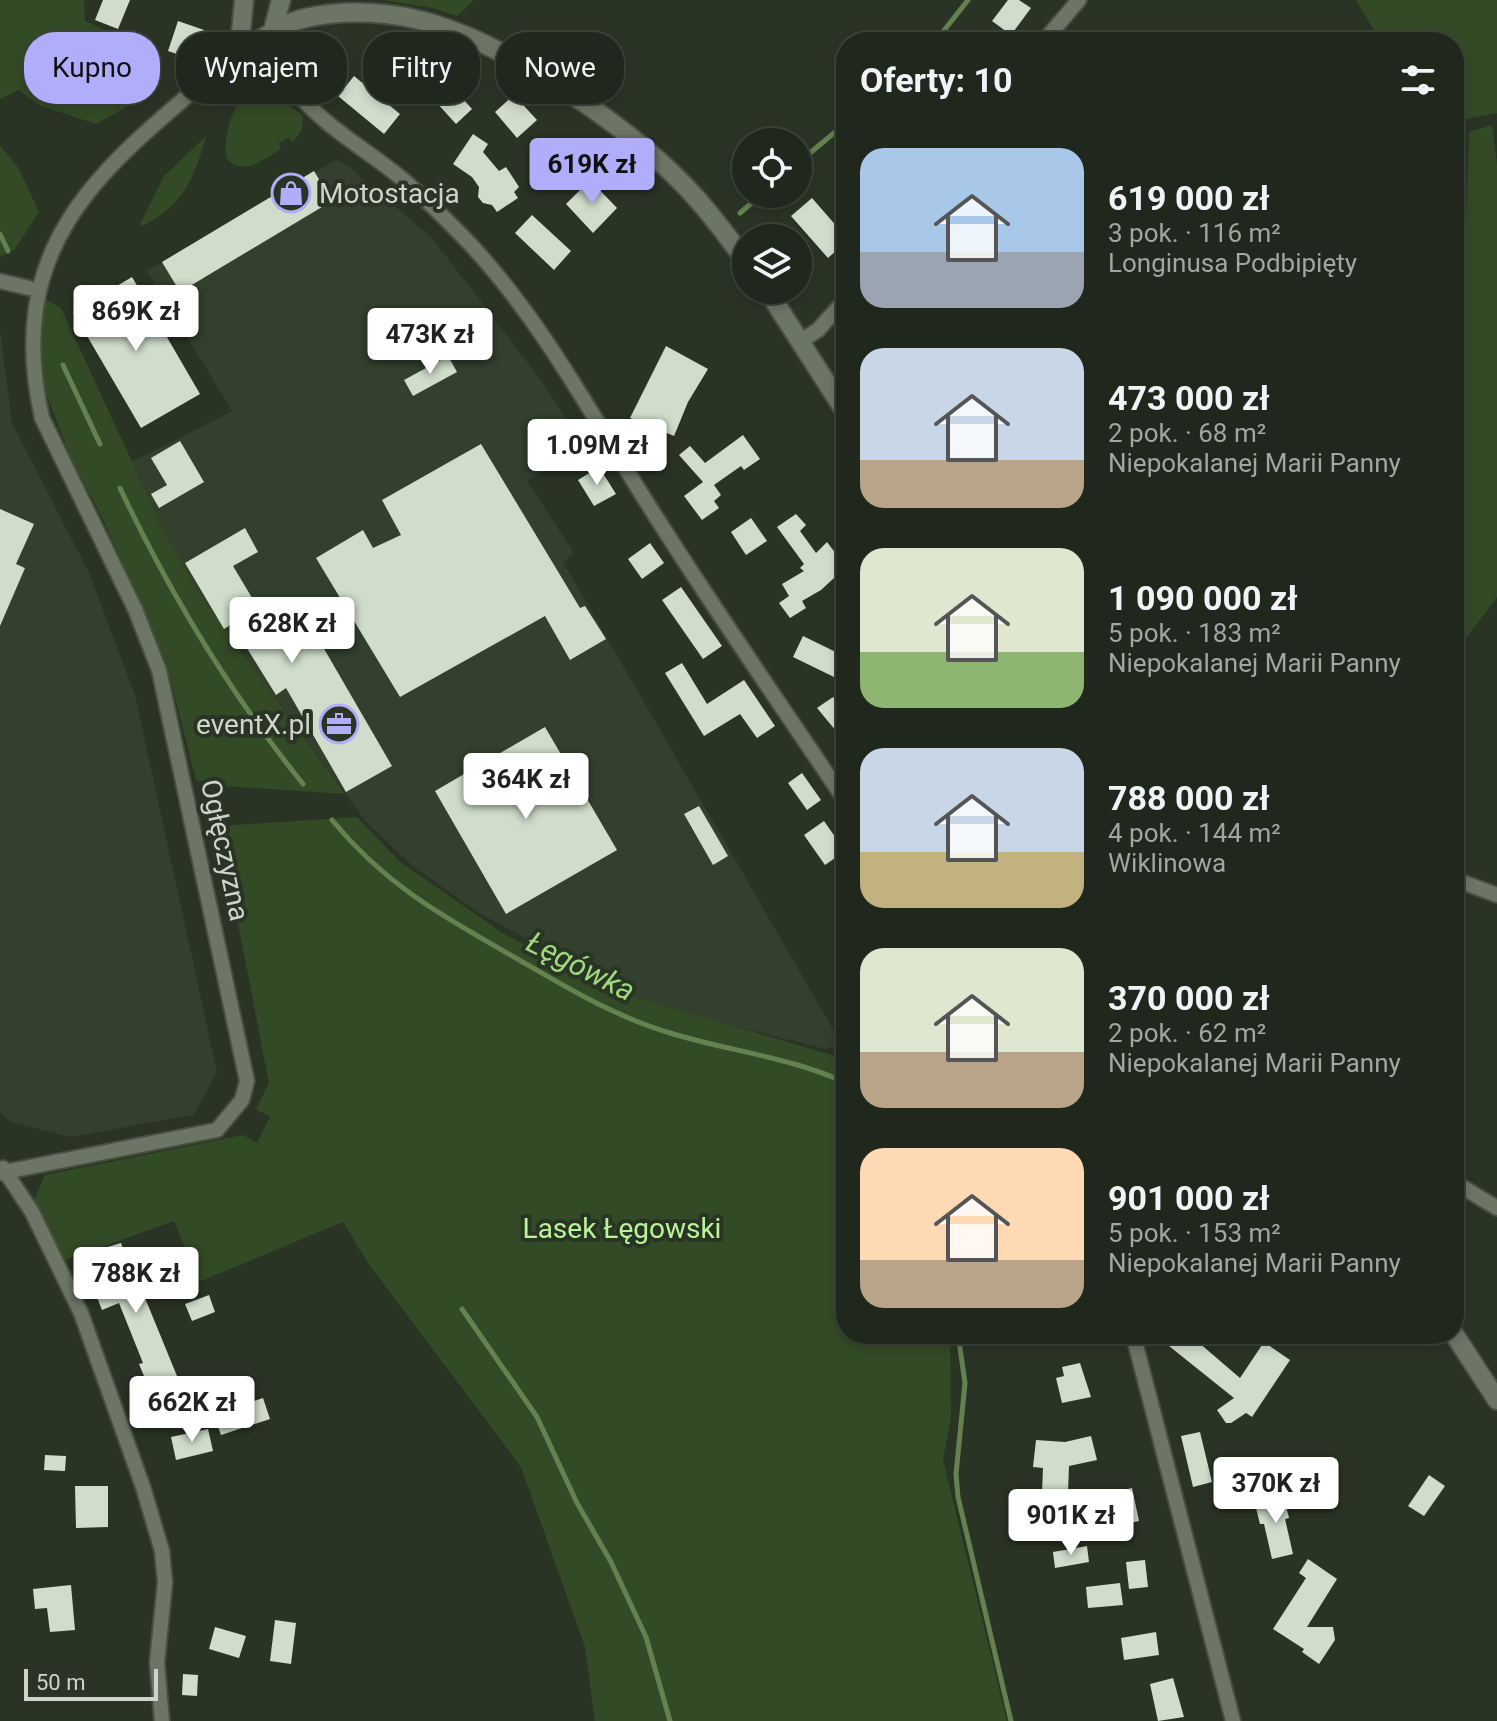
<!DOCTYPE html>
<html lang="pl">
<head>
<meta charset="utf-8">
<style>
  :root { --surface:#20271c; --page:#2d3329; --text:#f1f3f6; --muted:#a2a5a3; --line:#3d443b; --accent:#b0aefa }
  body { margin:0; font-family:Roboto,sans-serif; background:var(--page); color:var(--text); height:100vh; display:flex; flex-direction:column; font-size:30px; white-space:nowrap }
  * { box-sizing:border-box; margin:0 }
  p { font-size:26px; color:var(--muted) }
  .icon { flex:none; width:44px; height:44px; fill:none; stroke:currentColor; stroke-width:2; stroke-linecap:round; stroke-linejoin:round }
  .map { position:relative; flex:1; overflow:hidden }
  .drawer { position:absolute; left:836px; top:32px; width:628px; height:1312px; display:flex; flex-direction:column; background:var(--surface); border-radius:32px; box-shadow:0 4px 12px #0003,0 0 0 2px var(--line) }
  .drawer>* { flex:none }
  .guide { position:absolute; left:24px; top:32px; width:692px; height:72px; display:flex; gap:16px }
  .controls { position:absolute; left:732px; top:128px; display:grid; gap:16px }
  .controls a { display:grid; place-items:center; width:80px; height:80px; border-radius:50%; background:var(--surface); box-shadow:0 4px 12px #0003,0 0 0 2px var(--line); font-size:40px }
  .scale { position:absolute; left:24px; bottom:20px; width:134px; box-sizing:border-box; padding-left:8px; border:4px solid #ced4cb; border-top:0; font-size:22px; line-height:28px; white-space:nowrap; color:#ced4cb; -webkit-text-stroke:6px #2a3425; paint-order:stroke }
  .price { position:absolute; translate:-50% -68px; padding:0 18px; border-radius:8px; background:#fff; color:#222; font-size:26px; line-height:52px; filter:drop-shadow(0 2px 4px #0008) }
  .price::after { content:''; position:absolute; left:50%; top:48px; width:24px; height:18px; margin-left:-12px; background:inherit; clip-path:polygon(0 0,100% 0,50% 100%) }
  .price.on { background:var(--accent); color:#111 }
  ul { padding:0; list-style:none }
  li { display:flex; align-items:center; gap:24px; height:200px; padding:0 24px }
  li span { display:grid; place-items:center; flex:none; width:224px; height:160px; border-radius:24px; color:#555 }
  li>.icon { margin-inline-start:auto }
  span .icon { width:96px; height:96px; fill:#fffc; stroke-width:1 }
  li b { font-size:34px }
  h2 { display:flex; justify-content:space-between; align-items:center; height:96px; padding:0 24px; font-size:34px }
  .pill { padding:0 28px; border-radius:32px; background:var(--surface); box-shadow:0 4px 12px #0003,0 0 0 2px var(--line); font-size:28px; line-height:72px }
  .pill.on { background:var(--accent); color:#111 }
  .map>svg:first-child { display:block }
  .built { fill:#33402d }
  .green { fill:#334a26 }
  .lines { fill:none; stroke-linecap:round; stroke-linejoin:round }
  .stream { stroke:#648150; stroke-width:5 }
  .building { fill:#d0ddca }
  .minor-casing { stroke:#474f43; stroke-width:18 }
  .tertiary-casing { stroke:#474f43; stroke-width:22 }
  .minor { stroke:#6b7665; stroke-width:14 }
  .tertiary { stroke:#6b7665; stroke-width:18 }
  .labels { text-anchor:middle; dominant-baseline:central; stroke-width:8; stroke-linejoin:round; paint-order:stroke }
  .poi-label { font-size:28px; fill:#ced4cb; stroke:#2a3425; text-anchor:start }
  .street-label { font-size:28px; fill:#ced4cb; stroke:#2a3425 }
  .park-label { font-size:28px; fill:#b9f498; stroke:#2a3425 }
  .water-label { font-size:30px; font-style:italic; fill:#a0da7f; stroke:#2a3425 }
</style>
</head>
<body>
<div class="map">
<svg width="1497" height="1721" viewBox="0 0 1497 1721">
  <rect width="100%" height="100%" fill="#2a3425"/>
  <path class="built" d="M336,160L349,167L432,238L541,380L583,444L527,481L574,553L563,562L841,1043L826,1049L646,1004L479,913L413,866L367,823L197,590L163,529L132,462L232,411L147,271Z
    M0,329L12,423L89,573L135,695L217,1072L194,1115L69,1137L10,1121L0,1112Z"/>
  <path class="green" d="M0,0H84L85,21L123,39L107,79L132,88L129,106L96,124L38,105L19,90L0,99Z
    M383,0H474L457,16L433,8Z
    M1356,0H1497V113L1454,121V42H1381Z
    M253,89C272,89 288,105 303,116L302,130L293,142L289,138L279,143L281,149C264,159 244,177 227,159C221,142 234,95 253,89Z
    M1492,125L1497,164V597L1454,654V226L1466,223L1469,132Z
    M206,136C194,179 184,204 143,226L140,224L164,176Z
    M0,145L19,169L39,212L15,249L0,257Z
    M46,300L61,308L163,529L197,590L345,794L222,786L196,780L166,662L104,521L70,456L39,374L42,304Z
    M357,817L399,861L507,936L637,998L846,1059V1334H950L951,1416L943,1460L1007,1721H595L585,1647L521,1467L368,1263L343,1222L199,1282L174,1221L63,1261L34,1200L45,1175L243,1135L257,1143L270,1117L256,1109L269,1083L219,826Z"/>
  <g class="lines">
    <path class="stream" d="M935,42L968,0
      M798,163L846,123
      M740,213L762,194
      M0,234L8,251
      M63,365L100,444
      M120,488C170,594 230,693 303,784
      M332,820C388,888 446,918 521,961C569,989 616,1017 670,1033C728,1051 791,1057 846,1083
      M462,1309L537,1417L577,1503L611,1562L646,1637L670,1721
      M958,1334L965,1383L956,1474L958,1497L1011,1721"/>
  </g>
  <path class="building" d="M103,0H130L118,29L95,20Z
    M1008,0H1019L1031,8L1011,35L992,21Z
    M178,21L204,30L194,60L168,51Z
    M434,67L472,109L456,124L436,102L441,97L422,78Z
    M354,76L400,114L384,134L338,96Z
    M514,95L537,120L517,138L495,112Z
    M473,134L488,144L483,152L499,171L506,167L519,187L514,192L518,198L497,212L492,205L483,203L478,197L479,187L472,177L453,164Z
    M314,171L332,201L180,292L162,262Z
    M590,180L617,208L593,233L566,204Z
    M812,198L846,237V242L828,258L791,216Z
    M532,215L571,251L554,270L515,233Z
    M132,277L200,394L141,428L73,312Z
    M666,346L708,369L688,402L674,436L630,418Z
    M448,356L457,372L413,396L404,380Z
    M743,435L760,459L744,470L741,466L714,485L721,495L714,501L719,508L702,520L684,496L703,482L679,455L690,446L705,463Z
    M180,441L204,482L159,508L151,494L167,485L151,458Z
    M481,444L580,608L585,606L606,639L570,660L545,616L400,697L316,558L363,530L373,548L401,535L382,500Z
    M599,467L616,494L594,506L578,480Z
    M0,509L34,524L16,564L25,568L0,626Z
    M796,514L806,525L800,531L816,553L827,542L846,567L821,590L802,601L806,608L790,618L779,603L789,596L782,584L804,571L800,568L804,564L777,527Z
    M751,518L767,541L746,555L731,532Z
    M245,528L258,552L233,566L270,628L278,624L289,642L312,628L392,766L346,792L286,688L276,695L232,624L224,629L185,563Z
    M650,543L664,563L642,579L628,559Z
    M681,587L722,646L703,659L662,600Z
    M803,636L844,656L834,677L793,657Z
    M682,663L707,704L744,680L775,726L757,738L740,714L704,736L665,673Z
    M833,697L846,715V743L817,708Z
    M545,727L617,850L506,914L435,791Z
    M802,773L821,800L807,810L788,783Z
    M699,806L728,856L713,865L684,814Z
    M824,821L845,851L825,865L804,835Z
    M121,1243L133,1278L141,1275L148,1291L143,1293L177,1376L149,1388L139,1364L143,1363L119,1303L102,1310L94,1290L111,1283L101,1249Z
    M209,1295L215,1312L192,1321L185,1304Z
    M1154,1334H1182L1196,1346L1198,1342L1240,1378L1264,1342L1290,1360L1252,1417L1246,1413L1231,1423H1226L1217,1410L1234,1398Z
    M1080,1363L1091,1397L1062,1403L1056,1378L1064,1376L1062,1367Z
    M263,1398L270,1419L221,1435L214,1415Z
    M208,1429L213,1451L176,1460L171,1437Z
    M1200,1432L1212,1482L1193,1487L1181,1436Z
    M1091,1436L1097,1460L1069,1466L1067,1518L1041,1517L1043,1468L1033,1467L1036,1440L1065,1442Z
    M45,1455L66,1456L65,1471L44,1470Z
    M1429,1475L1445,1486L1424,1516L1408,1506Z
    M75,1486H108V1527L76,1528Z
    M1132,1488L1139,1521L1117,1526L1110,1493Z
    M1279,1495L1284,1497L1289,1518L1285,1519L1293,1554L1272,1559L1264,1524H1260L1255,1504Z
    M1087,1546L1089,1562L1055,1568L1053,1552Z
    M1308,1559L1337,1579L1307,1627H1333L1335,1640L1319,1664L1302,1652L1304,1649L1273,1629L1306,1578L1299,1573Z
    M1145,1560L1148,1587L1129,1589L1126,1562Z
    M1120,1583L1123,1605L1088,1608L1086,1587Z
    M71,1585L75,1630L50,1632L47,1608L35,1609L33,1589Z
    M275,1620L296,1623L291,1664L270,1661Z
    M215,1627L246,1636L239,1658L209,1649Z
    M1156,1632L1159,1655L1124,1660L1121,1638Z
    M183,1674L198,1675L197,1696L182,1695Z
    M1173,1678L1184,1717L1158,1721L1150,1684Z"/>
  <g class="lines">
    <defs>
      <path id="minor" d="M272,34C280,105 352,137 401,178C426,199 449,222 471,245C547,327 598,427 658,520C718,615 783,708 846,802
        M1043,42L1079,0
        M0,281L29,288
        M799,342L818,330L846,299
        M1454,879L1497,895
        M3,1168L32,1212L81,1313L143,1487L162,1551L165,1582L157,1663L162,1721
        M0,1173L217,1130L242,1100L247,1081L159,670L135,609L42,418C0,231 117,158 239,52
        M1454,1182L1497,1208
        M1133,1334L1233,1721"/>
      <path id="tertiary" d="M272,34L281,0
        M239,52C261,40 286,21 310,17C348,9 393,12 430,23C515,48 639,133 697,199C714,218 730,240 746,261
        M239,52L244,0
        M767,290L846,413
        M1454,1334L1497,1400"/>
    </defs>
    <use href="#minor" class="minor-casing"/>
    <use href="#tertiary" class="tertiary-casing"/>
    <use href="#minor" class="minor"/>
    <use href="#tertiary" class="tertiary"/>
  </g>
  <defs>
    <symbol id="shop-ring" viewBox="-11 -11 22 22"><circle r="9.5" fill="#2a3425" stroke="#b0aefa" stroke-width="1.5"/><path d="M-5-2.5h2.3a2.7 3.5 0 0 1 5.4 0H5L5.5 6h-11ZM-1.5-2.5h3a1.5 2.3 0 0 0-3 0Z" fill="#b0aefa"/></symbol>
    <symbol id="office-ring" viewBox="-11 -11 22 22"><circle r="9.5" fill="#2a3425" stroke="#b0aefa" stroke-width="1.5"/><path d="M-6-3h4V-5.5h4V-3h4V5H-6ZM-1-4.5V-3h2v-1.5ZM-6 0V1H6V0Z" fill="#b0aefa"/></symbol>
  </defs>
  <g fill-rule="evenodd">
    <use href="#shop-ring" x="269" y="171" width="44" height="44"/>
    <use href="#office-ring" x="317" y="702" width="44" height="44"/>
  </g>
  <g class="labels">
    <g class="poi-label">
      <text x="319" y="193">Motostacja</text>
      <text x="311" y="724" text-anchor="end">eventX.pl</text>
    </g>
    <g class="street-label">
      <text transform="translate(225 850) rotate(78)">Ogłęczyzna</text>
    </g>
    <g class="park-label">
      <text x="622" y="1228">Lasek Łęgowski</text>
    </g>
    <g class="water-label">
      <text transform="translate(581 966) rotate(27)">Łęgówka</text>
    </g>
  </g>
</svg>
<div class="controls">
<a><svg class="icon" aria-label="locate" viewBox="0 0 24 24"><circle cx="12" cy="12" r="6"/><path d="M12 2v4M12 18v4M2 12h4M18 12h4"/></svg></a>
<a><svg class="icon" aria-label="layers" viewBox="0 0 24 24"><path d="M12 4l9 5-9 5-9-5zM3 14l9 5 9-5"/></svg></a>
</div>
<div class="scale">50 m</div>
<b class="price on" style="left:592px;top:206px">619K zł</b>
<b class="price" style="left:136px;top:353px">869K zł</b>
<b class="price" style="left:430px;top:376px">473K zł</b>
<b class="price" style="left:597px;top:487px">1.09M zł</b>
<b class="price" style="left:292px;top:665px">628K zł</b>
<b class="price" style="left:526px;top:821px">364K zł</b>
<b class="price" style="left:136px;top:1315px">788K zł</b>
<b class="price" style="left:192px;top:1444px">662K zł</b>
<b class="price" style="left:1276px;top:1525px">370K zł</b>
<b class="price" style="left:1071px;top:1557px">901K zł</b>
<div class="guide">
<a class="pill on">Kupno</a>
<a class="pill">Wynajem</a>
<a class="pill">Filtry</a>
<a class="pill">Nowe</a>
</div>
<section class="drawer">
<h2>Oferty: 10<svg class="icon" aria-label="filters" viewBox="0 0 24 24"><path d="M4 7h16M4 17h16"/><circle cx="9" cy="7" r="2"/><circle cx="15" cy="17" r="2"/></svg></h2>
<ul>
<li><span style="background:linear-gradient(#a9c7e8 65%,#9aa5b1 0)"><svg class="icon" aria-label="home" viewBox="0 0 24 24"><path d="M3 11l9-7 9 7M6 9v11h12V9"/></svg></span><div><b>619 000 zł</b><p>3 pok. · 116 m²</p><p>Longinusa Podbipięty</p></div></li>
<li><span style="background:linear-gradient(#c9d6e8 70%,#b9a48a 0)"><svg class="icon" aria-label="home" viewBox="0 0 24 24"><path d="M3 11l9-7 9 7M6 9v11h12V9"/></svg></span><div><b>473 000 zł</b><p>2 pok. · 68 m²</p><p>Niepokalanej Marii Panny</p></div></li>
<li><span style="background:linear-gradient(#dfe7d0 65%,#8fb573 0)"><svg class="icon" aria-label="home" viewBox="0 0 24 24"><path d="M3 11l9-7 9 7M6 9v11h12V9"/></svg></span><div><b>1 090 000 zł</b><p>5 pok. · 183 m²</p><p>Niepokalanej Marii Panny</p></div></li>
<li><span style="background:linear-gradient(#c9d6e8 65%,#c2b280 0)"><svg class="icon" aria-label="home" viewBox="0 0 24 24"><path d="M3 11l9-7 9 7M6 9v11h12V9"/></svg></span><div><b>788 000 zł</b><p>4 pok. · 144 m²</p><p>Wiklinowa</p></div></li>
<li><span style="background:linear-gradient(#dfe7d0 65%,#b9a48a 0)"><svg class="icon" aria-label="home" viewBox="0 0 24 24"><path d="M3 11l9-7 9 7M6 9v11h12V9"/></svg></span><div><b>370 000 zł</b><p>2 pok. · 62 m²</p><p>Niepokalanej Marii Panny</p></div></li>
<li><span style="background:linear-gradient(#ffd9b3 70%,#b9a48a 0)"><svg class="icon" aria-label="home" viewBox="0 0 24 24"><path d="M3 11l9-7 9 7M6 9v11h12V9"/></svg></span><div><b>901 000 zł</b><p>5 pok. · 153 m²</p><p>Niepokalanej Marii Panny</p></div></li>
</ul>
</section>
</div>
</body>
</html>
